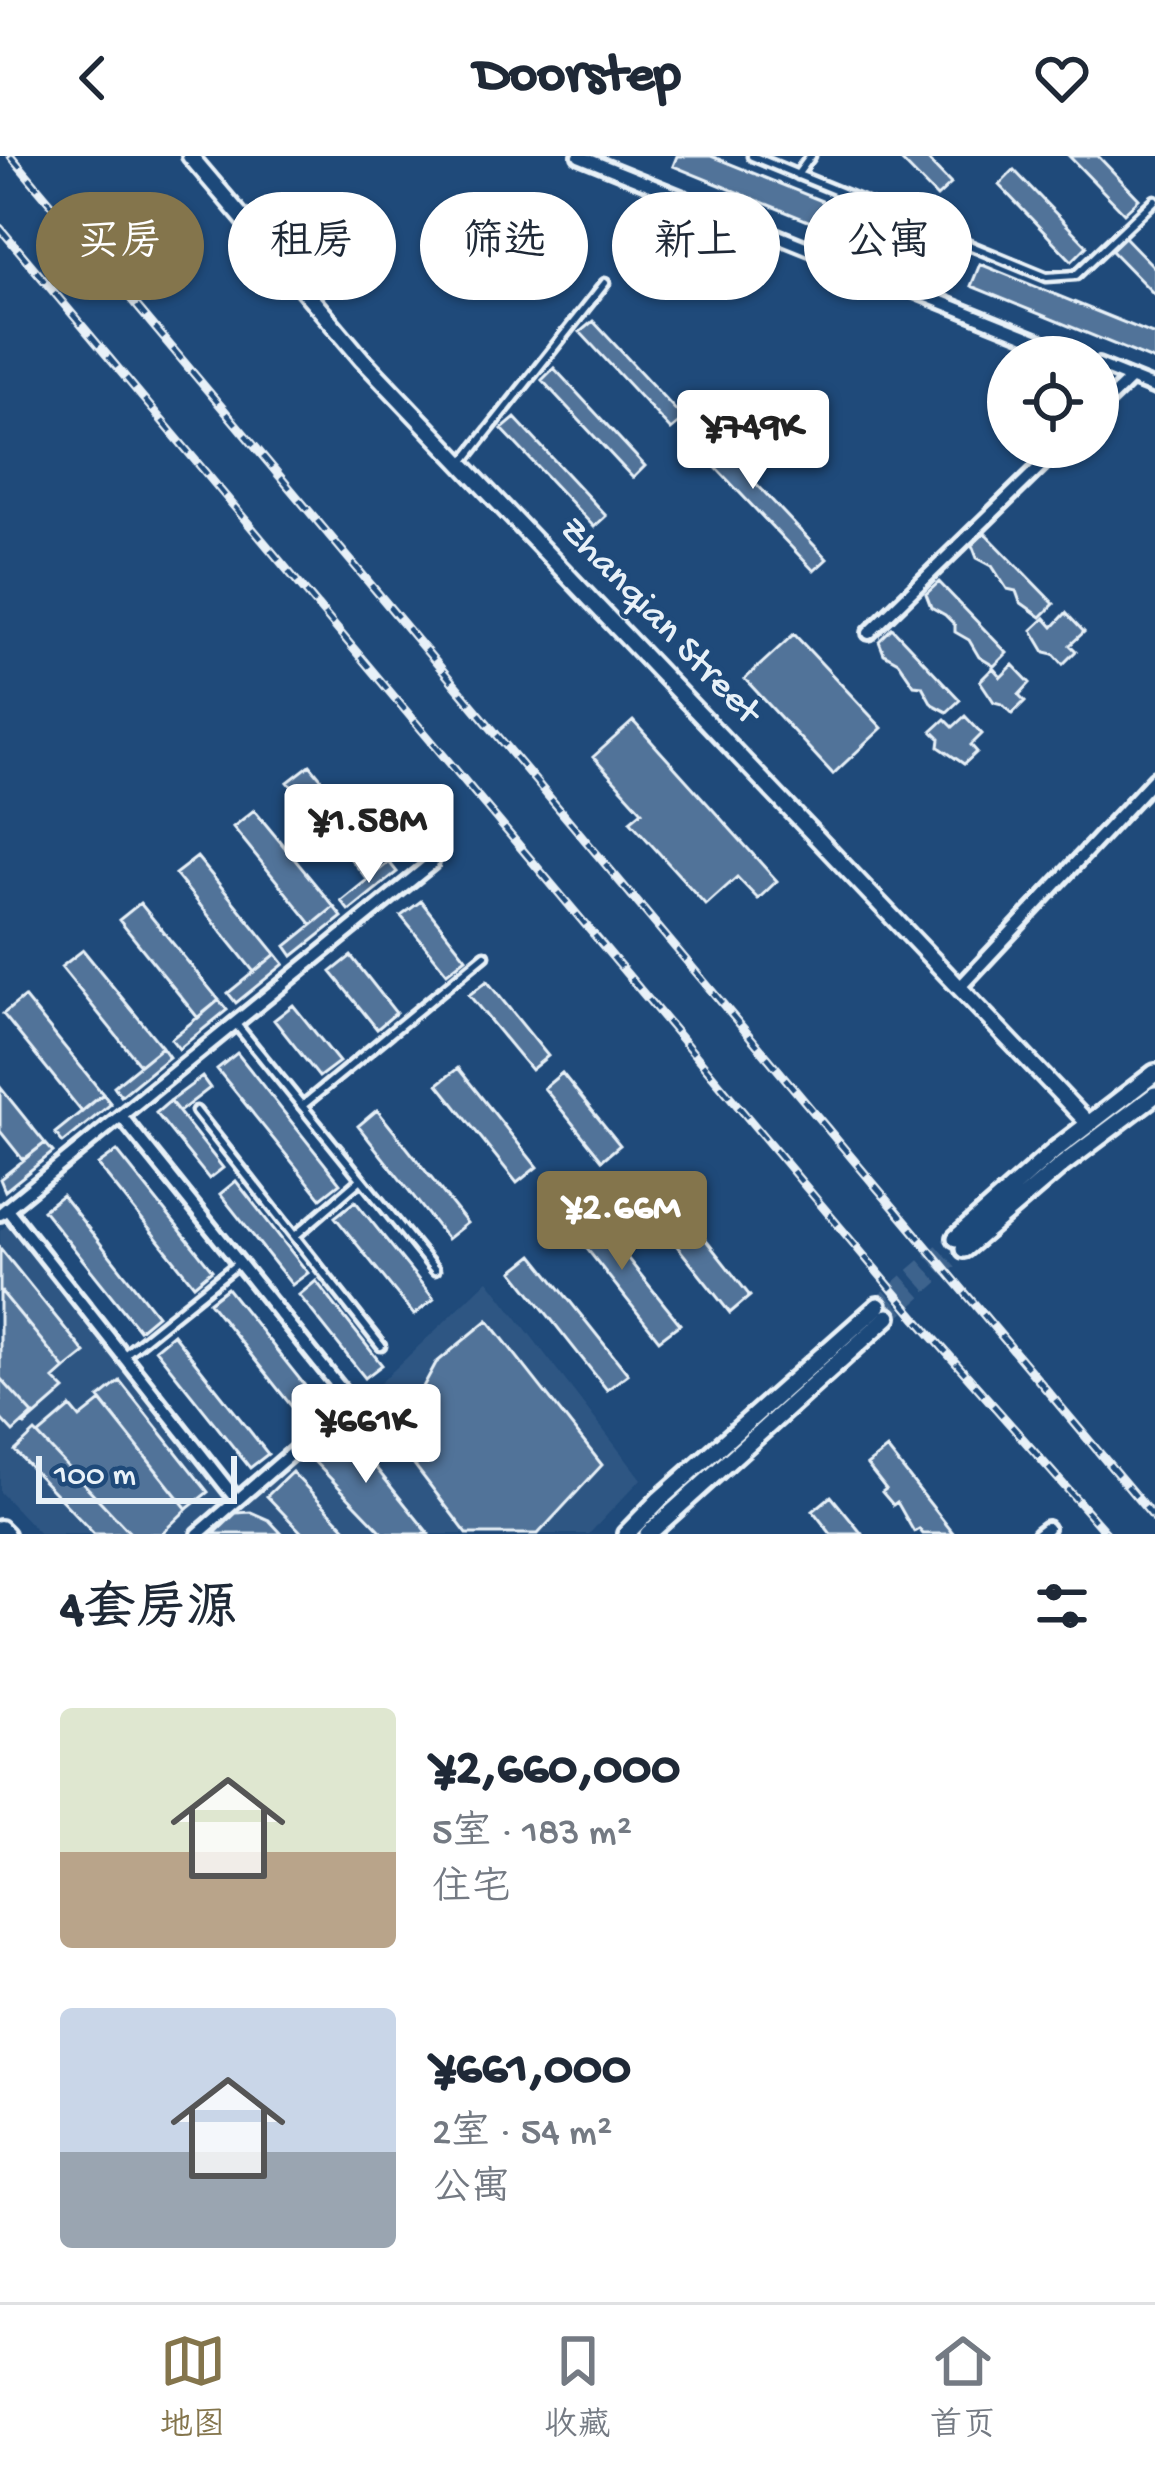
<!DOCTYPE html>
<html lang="zh">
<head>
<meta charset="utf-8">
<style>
  :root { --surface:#fff; --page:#f6f6f7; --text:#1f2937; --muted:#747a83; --line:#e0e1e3; --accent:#84754c }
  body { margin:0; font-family:"Gochi Hand","LXGW WenKai TC",sans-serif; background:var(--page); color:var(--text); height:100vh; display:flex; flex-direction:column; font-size:45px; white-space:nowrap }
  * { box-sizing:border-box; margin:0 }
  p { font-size:39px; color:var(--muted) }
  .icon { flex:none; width:66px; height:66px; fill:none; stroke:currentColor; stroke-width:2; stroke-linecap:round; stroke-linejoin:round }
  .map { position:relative; height:1378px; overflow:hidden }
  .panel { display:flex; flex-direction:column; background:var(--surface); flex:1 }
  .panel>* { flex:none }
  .hud { position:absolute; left:36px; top:36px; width:1083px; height:108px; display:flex; gap:24px }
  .controls { position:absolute; left:987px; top:180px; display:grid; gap:24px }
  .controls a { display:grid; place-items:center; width:132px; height:132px; border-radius:50%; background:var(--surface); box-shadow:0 3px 9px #0004; font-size:60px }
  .scale { position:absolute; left:36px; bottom:30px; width:201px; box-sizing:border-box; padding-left:12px; border:6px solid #e8f1f8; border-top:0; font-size:33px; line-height:42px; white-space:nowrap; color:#e8f1f8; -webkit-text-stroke:9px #1f4a7a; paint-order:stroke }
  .price { position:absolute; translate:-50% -102px; padding:0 27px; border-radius:12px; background:#fff; color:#222; font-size:39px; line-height:78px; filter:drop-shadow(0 3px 6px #0008) }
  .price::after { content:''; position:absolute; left:50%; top:72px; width:36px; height:27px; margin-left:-18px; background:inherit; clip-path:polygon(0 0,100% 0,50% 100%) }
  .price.selected { background:var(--accent); color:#fff }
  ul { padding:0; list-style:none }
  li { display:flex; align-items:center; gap:36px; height:300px; padding:0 60px }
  li span { display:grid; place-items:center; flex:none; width:336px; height:240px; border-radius:12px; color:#555 }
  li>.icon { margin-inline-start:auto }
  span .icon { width:144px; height:144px; fill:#fffc; stroke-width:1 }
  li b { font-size:51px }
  h2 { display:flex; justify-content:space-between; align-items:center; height:144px; padding:0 60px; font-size:51px }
  .pill { padding:0 42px; border-radius:54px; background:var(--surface); box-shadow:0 3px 9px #0004; font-size:42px; line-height:108px }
  .pill.selected { background:var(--accent); color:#fff }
  header { display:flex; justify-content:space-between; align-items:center; height:156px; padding:0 60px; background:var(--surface); font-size:54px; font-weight:700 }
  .tab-bar { display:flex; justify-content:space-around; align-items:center; height:168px; border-top:3px solid var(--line); background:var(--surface); font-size:33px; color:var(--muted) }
  .tab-bar a { display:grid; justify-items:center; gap:6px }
  .tab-bar .selected { color:var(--accent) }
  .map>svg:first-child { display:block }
  .built { fill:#2e5683 }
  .building { fill:#517399; stroke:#e8f1f8; stroke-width:3 }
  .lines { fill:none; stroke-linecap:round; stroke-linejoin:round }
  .secondary-tunnel { stroke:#3d638d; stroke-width:15; stroke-dasharray:15 8; stroke-linecap:butt }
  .service-casing { stroke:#e8f1f8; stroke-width:15 }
  .minor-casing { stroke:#e8f1f8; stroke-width:20 }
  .tertiary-casing { stroke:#e8f1f8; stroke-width:22 }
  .secondary-casing { stroke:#e8f1f8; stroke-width:24 }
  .service { stroke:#1f4a7a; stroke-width:6 }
  .minor { stroke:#1f4a7a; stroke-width:10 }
  .tertiary { stroke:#1f4a7a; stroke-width:14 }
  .secondary { stroke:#1f4a7a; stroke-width:15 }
  .rail-casing { stroke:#e8f1f8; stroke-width:9 }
  .rail { stroke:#1f4a7a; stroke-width:4.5; stroke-dasharray:14; stroke-linecap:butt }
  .labels { text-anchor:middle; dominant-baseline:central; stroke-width:9; stroke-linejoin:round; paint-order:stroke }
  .street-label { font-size:39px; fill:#e8f1f8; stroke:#1f4a7a }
</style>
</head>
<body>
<header><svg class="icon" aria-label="back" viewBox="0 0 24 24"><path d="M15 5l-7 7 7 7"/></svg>Doorstep<svg class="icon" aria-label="heart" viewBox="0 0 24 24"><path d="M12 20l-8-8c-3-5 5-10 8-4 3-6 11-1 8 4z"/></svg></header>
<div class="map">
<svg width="1155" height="1378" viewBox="0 0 1155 1378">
  <rect width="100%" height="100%" fill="#1f4a7a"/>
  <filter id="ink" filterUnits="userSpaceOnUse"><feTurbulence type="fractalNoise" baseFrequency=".00833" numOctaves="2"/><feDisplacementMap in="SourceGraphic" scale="24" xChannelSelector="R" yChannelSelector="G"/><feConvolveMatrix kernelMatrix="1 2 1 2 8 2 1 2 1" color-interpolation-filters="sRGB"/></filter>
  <g filter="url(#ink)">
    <path class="built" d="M8,1068L232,1353L251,1342L352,1254L488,1124L641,1323L589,1378H40L0,1336V1075Z"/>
    <path class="building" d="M677,0H711L827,47L818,69L673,10Z
      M897,0H924L951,28L937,41Z
      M1069,0H1098L1139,43L1124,57Z
      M1014,14L1087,90L1072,105L999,29Z
      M839,52L958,100L949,122L830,74Z
      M1124,80L1155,112V139L1111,94Z
      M980,108L1155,179V205L971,130Z
      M593,165L684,263L671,274L580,176Z
      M554,212L645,310L633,322L542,224Z
      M515,262L606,360L594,371L502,273Z
      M703,264L755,319L751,322L827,403L814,415L686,280Z
      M985,377L1054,448L1041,461L1020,446L1016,435L1007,433L992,410L977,402L972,389Z
      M939,426L1007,497L994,510L979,501L969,484L955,476V469L945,459L931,451L926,438Z
      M1066,457L1084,476L1070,489L1076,495L1063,508L1054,498L1045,496L1032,474L1045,462L1053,471Z
      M892,472L960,544L947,556L932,548L922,530L914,529L898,506L884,498L879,485Z
      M794,478L882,572L833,618L745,523Z
      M1013,509L1030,527L1019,539L1025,545L1012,558L1002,548L994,546L980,525L993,512L1001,521Z
      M965,560L982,578L971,589L977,596L964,608L939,591L940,583L932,575L945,563L953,571Z
      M633,565L777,725L758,743L737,721L706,749L630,665L642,655L593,601Z
      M310,609L389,706L367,723L288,626Z
      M254,654L334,751L312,769L233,671Z
      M197,701L276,798L254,816L175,718Z
      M389,706L397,716L349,755L341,745Z
      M421,745L466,802L447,817L401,760Z
      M140,747L219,844L198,862L119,764Z
      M334,751L342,761L293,800L286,790Z
      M83,794L162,891L140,909L61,811Z
      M276,798L284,808L236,847L228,837Z
      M351,800L396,857L377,873L331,816Z
      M487,825L548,900L531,914L469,839Z
      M24,841L103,938L82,956L3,858Z
      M219,844L227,854L179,893L171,883Z
      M293,849L339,906L319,921L274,864Z
      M162,891L169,901L121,940L114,930Z
      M237,897L340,1027L321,1042L217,913Z
      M458,912L537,1011L517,1027L438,928Z
      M562,917L620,989L602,1004L544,932Z
      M202,921L210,932L179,956L170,945Z
      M0,931L45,987L23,1004L0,975Z
      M103,938L111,948L63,987L55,977Z
      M170,945L223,1012L209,1023L156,957Z
      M377,954L467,1067L447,1083L358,970Z
      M45,987L53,996L5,1035L0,1023Z
      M117,995L212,1114L194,1129L98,1009Z
      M656,1021L750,1140L730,1157L635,1037Z
      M236,1025L308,1117L292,1129L220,1038Z
      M62,1039L157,1159L139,1174L43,1054Z
      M355,1045L434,1143L414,1159L335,1061Z
      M585,1049L680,1168L659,1184L565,1065Z
      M0,1092L85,1197L65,1213L0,1134Z
      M533,1099L628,1218L607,1234L513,1115Z
      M316,1125L382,1209L365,1222L299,1139Z
      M227,1132L322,1251L304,1266L209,1146Z
      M0,1134L65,1213L54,1223L65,1234L25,1269L23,1267L33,1258L0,1222Z
      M488,1164L602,1309L538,1378H467L381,1265L423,1231L436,1207Z
      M173,1178L268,1298L250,1312L155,1193Z
      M0,1222L33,1258L13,1276L0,1262Z
      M120,1225L208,1336L187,1353L99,1242Z
      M101,1245L187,1353L161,1378H131L38,1279L71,1251L80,1262Z
      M343,1271L429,1378H384L310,1301Z
      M35,1276L38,1279L131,1378H94L15,1295Z
      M887,1293L954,1378H923L919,1373L914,1376L897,1346L893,1349L882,1336L886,1333L867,1309Z
      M292,1316L351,1378H303L267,1340Z
      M831,1340L862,1378H831L813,1355Z
      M251,1356L269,1364L282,1378H214L236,1357Z"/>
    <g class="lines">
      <path class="secondary-tunnel" d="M878,1150L956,1082
        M888,1161L964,1093"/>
      <defs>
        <path id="service" d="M752,0L1047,121L1076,119L1155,44
          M797,19L811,0
          M464,305L605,127
          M235,867L435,1114
          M302,950L485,799
          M196,955L381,1190
          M295,1080L360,1024
          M123,1200L237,1108"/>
        <path id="minor" d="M579,0L1078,201
          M1098,209L1155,232
          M1098,254L1131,222
          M869,477L1060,291
          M959,832L1155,622
          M121,960L351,1246L198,1378
          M7,1053L237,1344
          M0,1058L432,707
          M1039,1378L1047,1372"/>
        <path id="tertiary" d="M190,0L362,203L1089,968
          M0,1372L6,1378"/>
        <path id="secondary" d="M956,1082L1055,994L1155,917
          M964,1093L1062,1009L1155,939
          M626,1378L660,1343L878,1150
          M648,1378L888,1161"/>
      </defs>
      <use href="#service" class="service-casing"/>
      <use href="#minor" class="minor-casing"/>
      <use href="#tertiary" class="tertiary-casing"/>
      <use href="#secondary" class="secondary-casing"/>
      <use href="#service" class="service"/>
      <use href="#minor" class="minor"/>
      <use href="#tertiary" class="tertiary"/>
      <use href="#secondary" class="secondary"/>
      <defs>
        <path id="rail" d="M11,0L1155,1363
          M0,72L917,1163L1107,1378"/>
      </defs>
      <use href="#rail" class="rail-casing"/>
      <use href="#rail" class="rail"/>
    </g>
  </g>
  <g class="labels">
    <g class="street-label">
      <text transform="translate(658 466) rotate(46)">Zhanqian Street</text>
    </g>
  </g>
</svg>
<div class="controls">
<a><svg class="icon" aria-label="locate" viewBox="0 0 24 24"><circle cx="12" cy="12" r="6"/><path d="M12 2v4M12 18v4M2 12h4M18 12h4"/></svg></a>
</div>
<div class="scale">100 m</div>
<b class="price" style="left:753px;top:336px">¥749K</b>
<b class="price" style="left:369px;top:730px">¥1.58M</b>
<b class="price selected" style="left:622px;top:1117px">¥2.66M</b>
<b class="price" style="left:366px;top:1330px">¥661K</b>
<div class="hud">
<a class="pill selected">买房</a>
<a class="pill">租房</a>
<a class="pill">筛选</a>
<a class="pill">新上</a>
<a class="pill">公寓</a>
</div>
</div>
<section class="panel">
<h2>4套房源<svg class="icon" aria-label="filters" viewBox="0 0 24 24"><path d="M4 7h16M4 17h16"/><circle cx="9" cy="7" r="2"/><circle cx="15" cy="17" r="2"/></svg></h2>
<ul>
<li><span style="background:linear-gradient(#dfe7d0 60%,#b9a48a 0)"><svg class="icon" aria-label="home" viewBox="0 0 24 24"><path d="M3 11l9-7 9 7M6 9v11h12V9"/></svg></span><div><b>¥2,660,000</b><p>5室 · 183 m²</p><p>住宅</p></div></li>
<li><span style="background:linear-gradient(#c9d6e8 60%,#9aa5b1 0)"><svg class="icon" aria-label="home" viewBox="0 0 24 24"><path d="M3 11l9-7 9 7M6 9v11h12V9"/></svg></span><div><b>¥661,000</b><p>2室 · 54 m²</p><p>公寓</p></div></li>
</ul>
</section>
<nav class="tab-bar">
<a class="selected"><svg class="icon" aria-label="map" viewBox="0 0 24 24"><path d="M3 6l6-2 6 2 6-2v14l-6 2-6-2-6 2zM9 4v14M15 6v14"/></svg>地图</a>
<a><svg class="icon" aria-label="saved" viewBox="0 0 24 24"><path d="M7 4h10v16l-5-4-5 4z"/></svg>收藏</a>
<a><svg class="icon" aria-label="home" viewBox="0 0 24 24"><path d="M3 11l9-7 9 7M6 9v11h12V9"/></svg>首页</a>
</nav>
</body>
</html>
